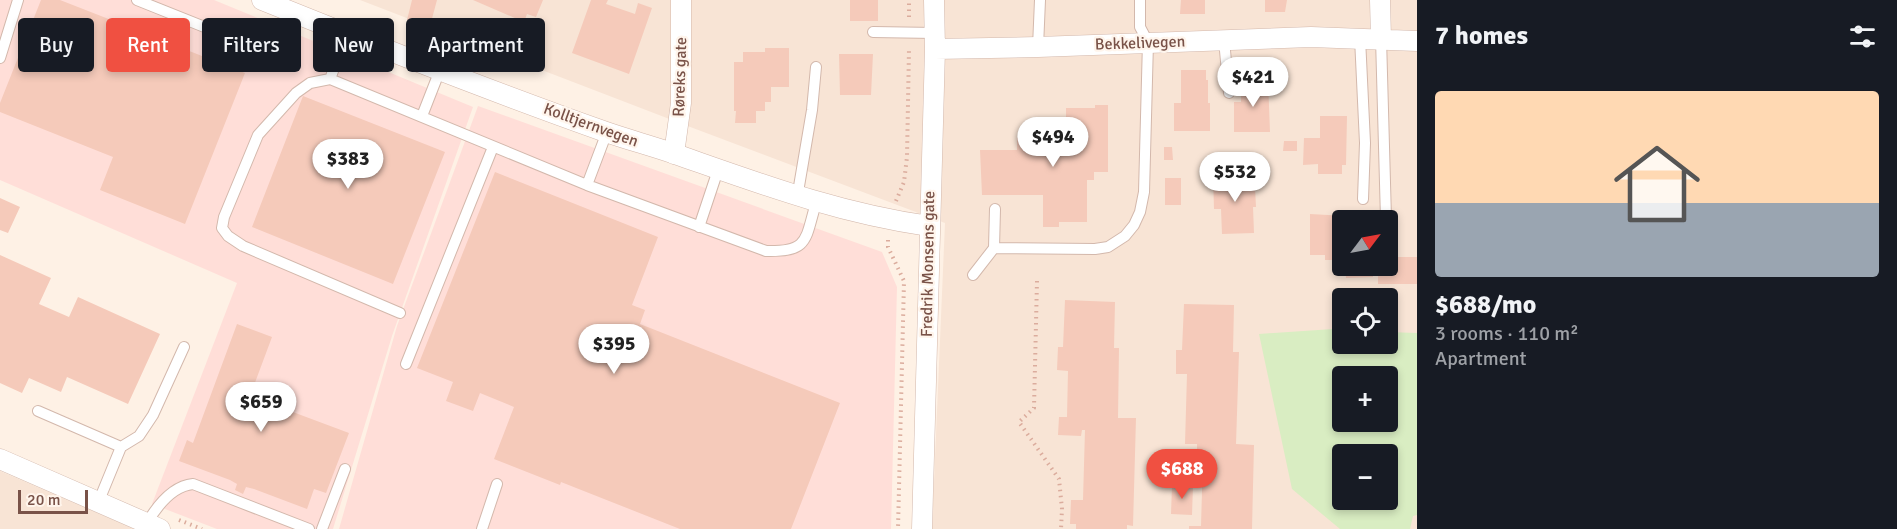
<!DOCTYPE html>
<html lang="en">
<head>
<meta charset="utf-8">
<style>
  :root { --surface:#171b24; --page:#20242c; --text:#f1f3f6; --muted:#9ea1a6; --line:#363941; --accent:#f05041 }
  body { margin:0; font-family:Signika,sans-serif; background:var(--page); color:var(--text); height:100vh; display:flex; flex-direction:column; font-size:22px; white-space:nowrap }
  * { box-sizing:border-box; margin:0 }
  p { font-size:20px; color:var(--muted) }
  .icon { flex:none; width:33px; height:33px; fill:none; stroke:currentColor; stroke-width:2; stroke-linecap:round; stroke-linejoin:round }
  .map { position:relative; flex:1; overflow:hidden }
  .details { display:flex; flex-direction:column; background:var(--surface); width:480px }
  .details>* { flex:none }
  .guide { position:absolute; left:18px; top:18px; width:570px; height:54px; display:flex; gap:12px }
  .needle { width:39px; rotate:58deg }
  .buttons { position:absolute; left:1332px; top:210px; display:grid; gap:12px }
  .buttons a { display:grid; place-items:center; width:66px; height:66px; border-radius:6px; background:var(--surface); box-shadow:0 3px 9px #0003; font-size:30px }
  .scale { position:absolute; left:18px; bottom:15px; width:70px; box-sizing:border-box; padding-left:6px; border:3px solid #795248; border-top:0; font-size:16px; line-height:21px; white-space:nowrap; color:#795248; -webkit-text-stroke:4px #fff5ec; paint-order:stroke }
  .price { position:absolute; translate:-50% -51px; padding:0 14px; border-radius:21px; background:#fff; color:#222; font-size:20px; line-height:39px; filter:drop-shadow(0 2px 3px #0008) }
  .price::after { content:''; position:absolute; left:50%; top:36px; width:18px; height:14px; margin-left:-9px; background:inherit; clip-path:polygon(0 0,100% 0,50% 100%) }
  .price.active { background:var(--accent); color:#fff }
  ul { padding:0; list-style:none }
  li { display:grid; align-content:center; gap:12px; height:318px; padding:0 18px }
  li+li { border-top:2px solid var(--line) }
  li span { display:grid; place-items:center; height:186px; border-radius:6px; color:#555 }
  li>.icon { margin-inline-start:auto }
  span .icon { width:108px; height:108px; fill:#fffc; stroke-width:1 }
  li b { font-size:26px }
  h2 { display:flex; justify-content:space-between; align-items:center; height:72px; padding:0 18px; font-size:26px }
  .chip { padding:0 21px; border-radius:6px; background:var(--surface); box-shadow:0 3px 9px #0003; font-size:21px; line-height:54px }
  .chip.active { background:var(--accent); color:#fff }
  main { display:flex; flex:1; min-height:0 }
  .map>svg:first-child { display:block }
  .residential { fill:#f8e4d5; fill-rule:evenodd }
  .commercial { fill:#ffded8 }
  .green { fill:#d9edc2; fill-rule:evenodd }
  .building { fill:#f5caba }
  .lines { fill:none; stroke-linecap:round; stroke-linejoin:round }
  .lane-casing { stroke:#d3b8ac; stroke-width:12 }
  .street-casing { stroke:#d3b8ac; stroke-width:21 }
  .path { stroke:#dbac9d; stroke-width:4; stroke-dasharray:1.5 4.5; stroke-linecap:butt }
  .lane { stroke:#fff; stroke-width:10 }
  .street { stroke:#fff; stroke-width:20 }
  .labels { text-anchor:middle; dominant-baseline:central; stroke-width:4.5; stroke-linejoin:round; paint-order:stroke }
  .street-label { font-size:16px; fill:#795248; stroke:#fff5ec }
</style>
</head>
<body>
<main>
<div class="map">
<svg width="1417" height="529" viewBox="0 0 1417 529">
  <rect width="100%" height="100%" fill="#fef1e5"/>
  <path class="residential" d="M360,0H1417V529H932L945,223L685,125ZM1342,220H1388V266H1342ZM1342,298H1388V344H1342ZM1342,376H1388V422H1342ZM1342,454H1388V500H1342Z
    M0,471L135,529H0Z"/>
  <path class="commercial" d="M0,0H214L473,107L392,336L333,529H217L152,504L237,283L0,180Z
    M478,106L882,252L897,287L891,529H339L397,326Z"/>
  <path class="green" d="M1333,329L1342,330V344H1388V332L1417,333V515L1413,516L1410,529H1340L1292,489L1259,334ZM1342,376H1388V422H1342ZM1342,454H1388V500H1342Z"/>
  <path class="building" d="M41,0H60L124,25L125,22L166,38L164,41L245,73L185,224L100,190L113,157L0,112V103Z
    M412,0H437L430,26L407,20Z
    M473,0H543L536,17L527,14L524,22Z
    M591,0H608L606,4L635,14L638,3L652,8L629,74L572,53Z
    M850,0H878V21H850Z
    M1181,0H1205V14H1180Z
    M1265,0H1287L1285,12H1265Z
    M765,48H789V87H771V102H765V111H756V123H735L736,111H734V62H743V52H765Z
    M839,54H873L871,95H840Z
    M1181,70H1206V80H1208V103H1210V131H1174V103H1181Z
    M1241,80H1268L1270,132H1234V102H1241Z
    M303,96L445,152L393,284L252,227Z
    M1095,105H1108V172H1094V180H1087V222H1059V227H1043V195H982L980,150H1017V138H1028V150H1066V108H1095Z
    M1320,116H1347L1346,165H1342V174H1318V164L1303,165L1304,138H1320Z
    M1284,141H1297V151H1283Z
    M1164,147H1172L1173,160H1164Z
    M495,172L658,237L632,305L645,310L640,324L840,403L791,529H680L561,482L560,485L494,459L514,407L480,393L473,411L446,401L453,382L417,368Z
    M1252,174V187H1255L1256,207H1253L1254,233L1222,234L1221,209H1214L1213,175Z
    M1165,178H1181V205H1165Z
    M0,198L20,207L8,233L0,230Z
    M1310,214L1346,216V220H1342L1341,255H1334V260H1325V255H1310Z
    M0,255L51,278L39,304L69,317L78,297L160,334L128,404L67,377L61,392L29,378L22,393L0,383Z
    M1388,257H1417V284H1378V266H1388Z
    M1345,266H1372L1373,277L1346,278Z
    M1065,300L1115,302L1114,348H1119L1118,418H1136L1133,526L1127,525V529H1076V524H1070L1071,500H1083L1085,430H1082L1081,436L1058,435L1059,417H1067L1068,371L1057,370L1058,347H1063Z
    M1184,304L1234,305L1233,352H1239L1236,444L1254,445L1252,529H1189V526H1201L1203,456L1197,457V444H1185L1187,374H1176V350H1182Z
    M237,324L272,337L250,396L349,433L326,493L314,489L307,509L254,489L246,487L243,494L235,490L237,484L230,480L179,461L187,440L193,443Z
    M1172,485L1193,486L1192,515L1171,514Z"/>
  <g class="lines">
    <defs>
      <path id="lane" d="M137,0L252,46
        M873,32L935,33
        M1360,38L1365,143L1363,199
        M1381,38L1386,219
        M1224,40L1229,93
        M1038,47L1040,0
        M0,58L18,0
        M330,79L347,34
        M422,116L440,70
        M587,185L607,132
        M797,198L812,110L816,67
        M699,227L718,170
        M994,248L1095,249L1108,247L1125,236L1134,225L1140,212L1144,192L1148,42L1140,27V0
        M973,275L994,248L995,209
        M400,313L243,246L228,236L222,228L224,217L258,135L296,93L310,83L330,79L587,185L766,251C809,252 805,240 816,203
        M406,364L493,147
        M38,411L121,447L139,436L153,415L184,347
        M98,503L121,447
        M147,523C157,506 172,486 193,484L309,529
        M322,529L345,469
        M482,529L497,484"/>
      <path id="street" d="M262,0C376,46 490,91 606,132C629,140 652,146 675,154C761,184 838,213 929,226
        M1380,0L1381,38
        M935,49L1038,47L1311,37L1417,41
        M674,154L681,103V0
        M0,459L160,529
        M922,529L935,49L934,0"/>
    </defs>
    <use href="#lane" class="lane-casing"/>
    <use href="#street" class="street-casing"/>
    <path class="path" d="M909,17V0
      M896,201L904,182L907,157L909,49
      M888,240V247L904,281L898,529
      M1037,281L1034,408L1019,422L1059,479L1062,509L1061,529
      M179,520L202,529"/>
    <use href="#lane" class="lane"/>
    <use href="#street" class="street"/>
  </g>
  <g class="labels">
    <g class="street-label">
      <text transform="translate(1140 43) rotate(-2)">Bekkelivegen</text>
      <text transform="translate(680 77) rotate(-88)">Røreks gate</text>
      <text transform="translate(591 125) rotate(20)">Kolltjernvegen</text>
      <text transform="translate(928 264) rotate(-89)">Fredrik Monsens gate</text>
    </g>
  </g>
</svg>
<div class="buttons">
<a><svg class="needle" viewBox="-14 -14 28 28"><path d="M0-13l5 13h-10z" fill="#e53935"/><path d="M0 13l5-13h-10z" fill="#9ea1a6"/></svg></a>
<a><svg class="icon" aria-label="locate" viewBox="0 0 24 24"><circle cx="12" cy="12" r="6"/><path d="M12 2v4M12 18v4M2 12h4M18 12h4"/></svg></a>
<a>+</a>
<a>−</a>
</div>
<div class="scale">20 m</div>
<b class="price" style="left:1253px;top:108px">$421</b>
<b class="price" style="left:1053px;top:168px">$494</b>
<b class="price" style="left:348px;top:190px">$383</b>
<b class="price" style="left:1235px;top:203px">$532</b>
<b class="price" style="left:614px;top:375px">$395</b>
<b class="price" style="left:261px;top:433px">$659</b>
<b class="price active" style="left:1182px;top:500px">$688</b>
<div class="guide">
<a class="chip">Buy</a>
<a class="chip active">Rent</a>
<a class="chip">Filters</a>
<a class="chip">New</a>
<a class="chip">Apartment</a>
</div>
</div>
<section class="details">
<h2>7 homes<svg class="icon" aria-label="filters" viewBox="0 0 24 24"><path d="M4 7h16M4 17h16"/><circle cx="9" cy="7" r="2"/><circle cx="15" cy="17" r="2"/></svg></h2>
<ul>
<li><span style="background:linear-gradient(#ffd9b3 60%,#9aa5b1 0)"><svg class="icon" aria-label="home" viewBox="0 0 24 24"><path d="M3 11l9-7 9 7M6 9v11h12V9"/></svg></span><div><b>$688/mo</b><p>3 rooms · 110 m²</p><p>Apartment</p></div></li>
</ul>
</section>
</main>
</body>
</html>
